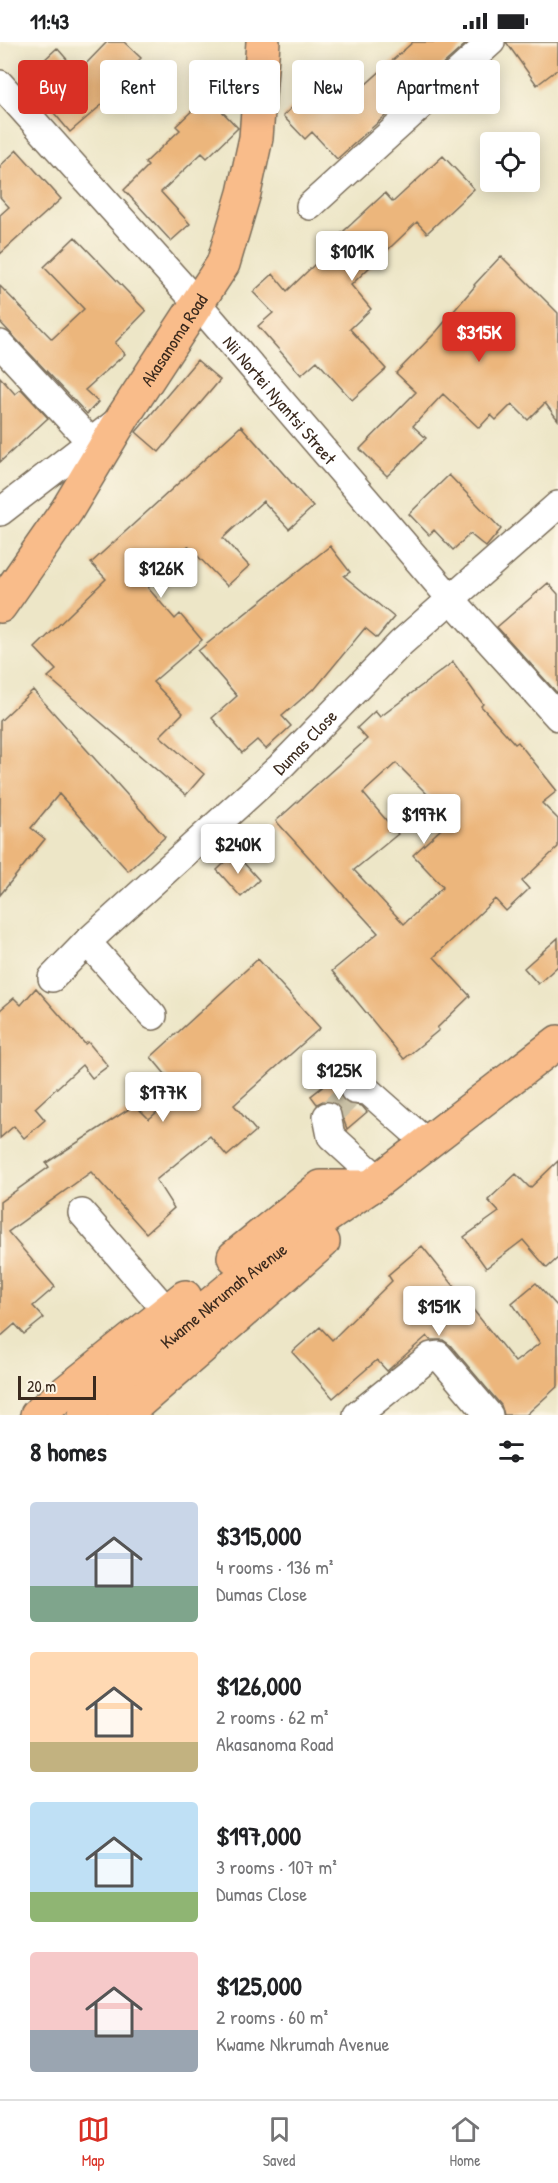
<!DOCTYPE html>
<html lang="en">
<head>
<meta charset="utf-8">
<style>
  :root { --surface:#fff; --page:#f6f6f6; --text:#202124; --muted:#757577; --line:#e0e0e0; --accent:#d93025 }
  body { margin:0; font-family:"Patrick Hand",sans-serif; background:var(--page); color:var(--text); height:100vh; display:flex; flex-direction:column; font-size:22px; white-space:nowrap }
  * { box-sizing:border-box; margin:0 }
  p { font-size:20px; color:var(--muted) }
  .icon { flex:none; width:33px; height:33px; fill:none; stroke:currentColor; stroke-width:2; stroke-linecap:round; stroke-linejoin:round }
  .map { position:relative; height:1373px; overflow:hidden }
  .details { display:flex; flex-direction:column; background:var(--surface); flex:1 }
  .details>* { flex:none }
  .banner { position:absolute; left:18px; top:18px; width:522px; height:54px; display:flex; gap:12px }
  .fabs { position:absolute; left:480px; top:90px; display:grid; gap:12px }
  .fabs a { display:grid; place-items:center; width:60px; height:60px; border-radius:6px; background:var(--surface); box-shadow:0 3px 15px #0003; font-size:30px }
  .scale { position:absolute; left:18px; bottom:15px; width:78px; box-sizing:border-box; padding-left:6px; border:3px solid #3b2a1e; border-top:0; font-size:16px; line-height:21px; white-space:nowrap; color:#3b2a1e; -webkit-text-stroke:4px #fcf5e5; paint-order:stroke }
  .price { position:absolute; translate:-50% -51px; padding:0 14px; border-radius:6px; background:#fff; color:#222; font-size:20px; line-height:39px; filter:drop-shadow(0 2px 3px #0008) }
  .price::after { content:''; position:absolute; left:50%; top:36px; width:18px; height:14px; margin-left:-9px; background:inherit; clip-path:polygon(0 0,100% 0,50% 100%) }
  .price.selected { background:var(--accent); color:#fff }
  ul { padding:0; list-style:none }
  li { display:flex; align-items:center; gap:18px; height:150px; padding:0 30px }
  li span { display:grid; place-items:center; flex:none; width:168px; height:120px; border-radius:6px; color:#555 }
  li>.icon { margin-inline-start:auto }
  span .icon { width:72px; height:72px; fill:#fffc; stroke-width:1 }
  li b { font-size:26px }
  h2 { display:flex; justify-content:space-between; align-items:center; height:72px; padding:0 30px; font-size:26px }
  .chip { padding:0 21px; border-radius:6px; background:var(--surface); box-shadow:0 3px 15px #0003; font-size:21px; line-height:54px }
  .chip.selected { background:var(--accent); color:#fff }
  .status { display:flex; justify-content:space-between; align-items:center; height:42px; padding:0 30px; background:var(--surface); direction:ltr }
  .status svg { height:16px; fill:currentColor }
  .menu { display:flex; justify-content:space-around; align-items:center; height:84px; border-top:2px solid var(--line); background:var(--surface); font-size:16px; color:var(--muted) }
  .menu a { display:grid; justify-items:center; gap:3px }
  .menu .selected { color:var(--accent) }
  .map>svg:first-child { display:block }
  .building { fill:#ecb67b; fill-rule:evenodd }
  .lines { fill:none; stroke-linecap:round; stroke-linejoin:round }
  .minor-tunnel { stroke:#c9c0a5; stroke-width:27; stroke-dasharray:27 14; stroke-linecap:butt }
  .minor-casing { stroke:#796c59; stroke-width:30 }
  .major-casing { stroke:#796c59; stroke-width:36 }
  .minor { stroke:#fff; stroke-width:27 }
  .major { stroke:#f9bc8a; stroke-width:33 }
  .labels { text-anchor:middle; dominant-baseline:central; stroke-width:4.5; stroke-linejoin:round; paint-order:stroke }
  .street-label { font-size:18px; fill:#3b2a1e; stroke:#fcf5e5 }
</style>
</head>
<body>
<div class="status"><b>11:43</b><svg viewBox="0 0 49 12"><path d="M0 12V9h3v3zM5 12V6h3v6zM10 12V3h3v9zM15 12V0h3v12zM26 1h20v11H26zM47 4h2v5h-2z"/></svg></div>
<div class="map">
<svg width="558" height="1373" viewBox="0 0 558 1373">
  <rect width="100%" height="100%" fill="#fcf5e5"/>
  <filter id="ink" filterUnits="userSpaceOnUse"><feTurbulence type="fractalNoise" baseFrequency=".0167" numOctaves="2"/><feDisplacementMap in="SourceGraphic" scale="12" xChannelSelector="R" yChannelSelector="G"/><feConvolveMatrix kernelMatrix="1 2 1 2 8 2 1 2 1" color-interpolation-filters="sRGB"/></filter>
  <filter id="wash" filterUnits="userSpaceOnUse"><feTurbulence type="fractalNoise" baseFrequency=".008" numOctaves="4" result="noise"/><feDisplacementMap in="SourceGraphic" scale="24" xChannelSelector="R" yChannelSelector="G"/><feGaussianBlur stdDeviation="1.35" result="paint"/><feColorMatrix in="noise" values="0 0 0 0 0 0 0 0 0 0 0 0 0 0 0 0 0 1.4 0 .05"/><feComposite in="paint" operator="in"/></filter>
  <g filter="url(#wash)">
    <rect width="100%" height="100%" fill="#ede6c7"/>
    <g id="blocks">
      <path class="building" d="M107,0H124L141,16L108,50L112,54L70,90L44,59L61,43L42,20L57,6L78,30Z
        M413,0H468L337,117L312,90L305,97L283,74L313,45L336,69Z
        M506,0H558V27L537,43Z
        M200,61L206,68L214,61L238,86L207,116L202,111L161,150L190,182L171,199L124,148L148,124L145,121L180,88L176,84Z
        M17,108L61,157L0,212V173L9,165L0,155V124Z
        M443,114L474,147L427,191L417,180L351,243L371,267L350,287L386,327L352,358L317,319L301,333L258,284L273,271L253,250L273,232L287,249L335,203L332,200L385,151L393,160Z
        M75,195L146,269L115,301L125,312L85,348L98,360L87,372L0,280V244L52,297L84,267L44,225Z
        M501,214L558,271V378L545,361L528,378L512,362L496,378L491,373L479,386L443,352L413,384L426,396L387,434L360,407L416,350L396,331L437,289L475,244L474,243Z
        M197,318L220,338L159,410L136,390Z
        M0,335L15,352L21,347L48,376L0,420Z
        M241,384L313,465L289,487L263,459L223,496L249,524L227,544L188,504L148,546L175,577L180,572L202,598L153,640L183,671L160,694L204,732L186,753L48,635L56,628L35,606L106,537L91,521Z
        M449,433L501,487L486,505L470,492L453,508L434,488L429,493L409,472Z
        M330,504L350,530L344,534L394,575L377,596L365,586L314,648L313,647L282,674L291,684L266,707L257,698L242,711L212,676L237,654L198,609Z
        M548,541L558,552V652L497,585Z
        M453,620L483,662L481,664L515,702L518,700L557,749L542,761L558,777V805L522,839L529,847L506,869L495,857L434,915L470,954L437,986L439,988L404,1017L332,929L378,891L276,779L367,697L357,686L375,669L380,675ZM396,721L452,777L413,813L443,845L404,882L354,828L398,792L363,751Z
        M33,648L165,795L128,829L59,752L31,786L45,797L0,853V679Z
        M235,811L259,838L241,855L217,828Z
        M558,896V924L538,942L524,926Z
        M258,917L320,986L234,1063L256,1089L227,1114L210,1094L156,1138L174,1166L146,1191L91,1130L8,1190L55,1245L33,1264L44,1276L24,1292L15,1282L0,1295V1160L49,1125L46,1121L135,1063L149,1077L180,1050L151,1015Z
        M36,946L85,1002L88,1000L108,1024L92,1036L82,1023L35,1066L45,1078L24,1096L14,1084L0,1096V968L14,956L21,963Z
        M340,1031L344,1036L338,1046L340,1055L346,1061L362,1064L367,1070L347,1087L338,1063L331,1059H323L317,1062L311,1054Z
        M558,1119V1216L547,1226L523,1198L486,1226L464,1195L499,1170L488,1158L516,1132L530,1146Z
        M422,1204L515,1320L540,1301L512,1261L536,1241L558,1265V1344L526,1373H504L501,1363L450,1303L443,1298H430L427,1294L387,1329L377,1318L333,1356L292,1310L320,1285L332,1298L392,1239L388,1233Z"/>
    </g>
  </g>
  <g filter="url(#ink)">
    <use href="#blocks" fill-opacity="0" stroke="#796c59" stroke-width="1.5"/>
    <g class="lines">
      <path class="minor-tunnel" d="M327,1074L354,1048"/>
      <defs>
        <g id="minor">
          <path id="s1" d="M0,42L197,261L452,558L558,675"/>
          <path d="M310,164L491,0"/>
          <path d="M0,302L90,399"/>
          <path d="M0,470L118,379"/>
          <path d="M87,900L153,974"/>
          <path id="s2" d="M52,936L87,900L280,725L401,601L558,463"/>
          <path d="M354,1048L368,1049L427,1101"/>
          <path d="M327,1074L331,1094L379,1138"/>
          <path d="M82,1171L167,1269"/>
          <path d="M357,1373L431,1314L438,1313L489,1373"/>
        </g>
        <g id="major">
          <path id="s3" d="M0,564L67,468L123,375L223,222L244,151L256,96L263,0"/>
          <path d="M234,1215L321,1145H370"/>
          <path d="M37,1373L185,1255"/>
          <path id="s4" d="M85,1373L146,1316L240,1238L294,1197L370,1145L558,1000"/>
          <path d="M124,1373L323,1200"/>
        </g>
      </defs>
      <use href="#minor" class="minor-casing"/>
      <use href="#major" class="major-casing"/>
      <use href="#minor" class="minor"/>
      <use href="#major" class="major"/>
    </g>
  </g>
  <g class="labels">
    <g class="street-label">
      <text stroke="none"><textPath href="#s3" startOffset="318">Akasanoma Road</textPath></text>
      <text stroke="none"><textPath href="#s1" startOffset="422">Nii Nortei Nyantsi Street</textPath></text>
      <text stroke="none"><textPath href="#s2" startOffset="346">Dumas Close</textPath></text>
      <text stroke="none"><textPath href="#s4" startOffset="183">Kwame Nkrumah Avenue</textPath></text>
    </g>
  </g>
</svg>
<div class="fabs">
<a><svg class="icon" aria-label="locate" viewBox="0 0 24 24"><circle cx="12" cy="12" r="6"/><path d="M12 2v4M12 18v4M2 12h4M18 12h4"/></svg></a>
</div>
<div class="scale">20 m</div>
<b class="price" style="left:352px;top:240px">$101K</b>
<b class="price selected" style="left:479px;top:321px">$315K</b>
<b class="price" style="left:161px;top:557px">$126K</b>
<b class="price" style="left:424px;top:803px">$197K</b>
<b class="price" style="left:238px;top:833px">$240K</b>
<b class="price" style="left:339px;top:1059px">$125K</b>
<b class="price" style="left:163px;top:1081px">$177K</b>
<b class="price" style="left:439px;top:1295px">$151K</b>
<div class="banner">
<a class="chip selected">Buy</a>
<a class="chip">Rent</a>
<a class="chip">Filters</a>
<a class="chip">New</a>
<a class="chip">Apartment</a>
</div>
</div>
<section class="details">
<h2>8 homes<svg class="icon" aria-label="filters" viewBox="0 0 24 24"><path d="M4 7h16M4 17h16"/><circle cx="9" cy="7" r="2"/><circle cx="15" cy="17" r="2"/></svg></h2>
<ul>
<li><span style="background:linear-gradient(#c9d6e8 70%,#7fa58c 0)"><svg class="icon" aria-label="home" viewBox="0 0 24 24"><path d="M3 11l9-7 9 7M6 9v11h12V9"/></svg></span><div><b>$315,000</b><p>4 rooms · 136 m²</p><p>Dumas Close</p></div></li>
<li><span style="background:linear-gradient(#ffd9b3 75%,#c2b280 0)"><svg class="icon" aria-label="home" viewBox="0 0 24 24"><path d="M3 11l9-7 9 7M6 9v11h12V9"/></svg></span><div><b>$126,000</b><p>2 rooms · 62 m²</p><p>Akasanoma Road</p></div></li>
<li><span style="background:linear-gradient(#bfe0f5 75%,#8fb573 0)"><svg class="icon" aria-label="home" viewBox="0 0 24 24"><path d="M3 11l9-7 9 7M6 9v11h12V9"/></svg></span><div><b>$197,000</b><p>3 rooms · 107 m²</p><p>Dumas Close</p></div></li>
<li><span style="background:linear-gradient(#f6c9c9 65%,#9aa5b1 0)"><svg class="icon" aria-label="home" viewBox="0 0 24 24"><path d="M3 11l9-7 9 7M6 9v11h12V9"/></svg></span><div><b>$125,000</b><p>2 rooms · 60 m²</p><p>Kwame Nkrumah Avenue</p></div></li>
</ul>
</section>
<nav class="menu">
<a class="selected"><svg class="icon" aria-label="map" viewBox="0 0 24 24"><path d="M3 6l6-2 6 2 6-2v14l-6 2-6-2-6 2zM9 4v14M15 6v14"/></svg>Map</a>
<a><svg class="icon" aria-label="saved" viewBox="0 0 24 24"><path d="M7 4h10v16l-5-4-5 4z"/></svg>Saved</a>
<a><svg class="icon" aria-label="home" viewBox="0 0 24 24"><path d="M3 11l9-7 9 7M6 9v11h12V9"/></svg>Home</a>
</nav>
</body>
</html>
